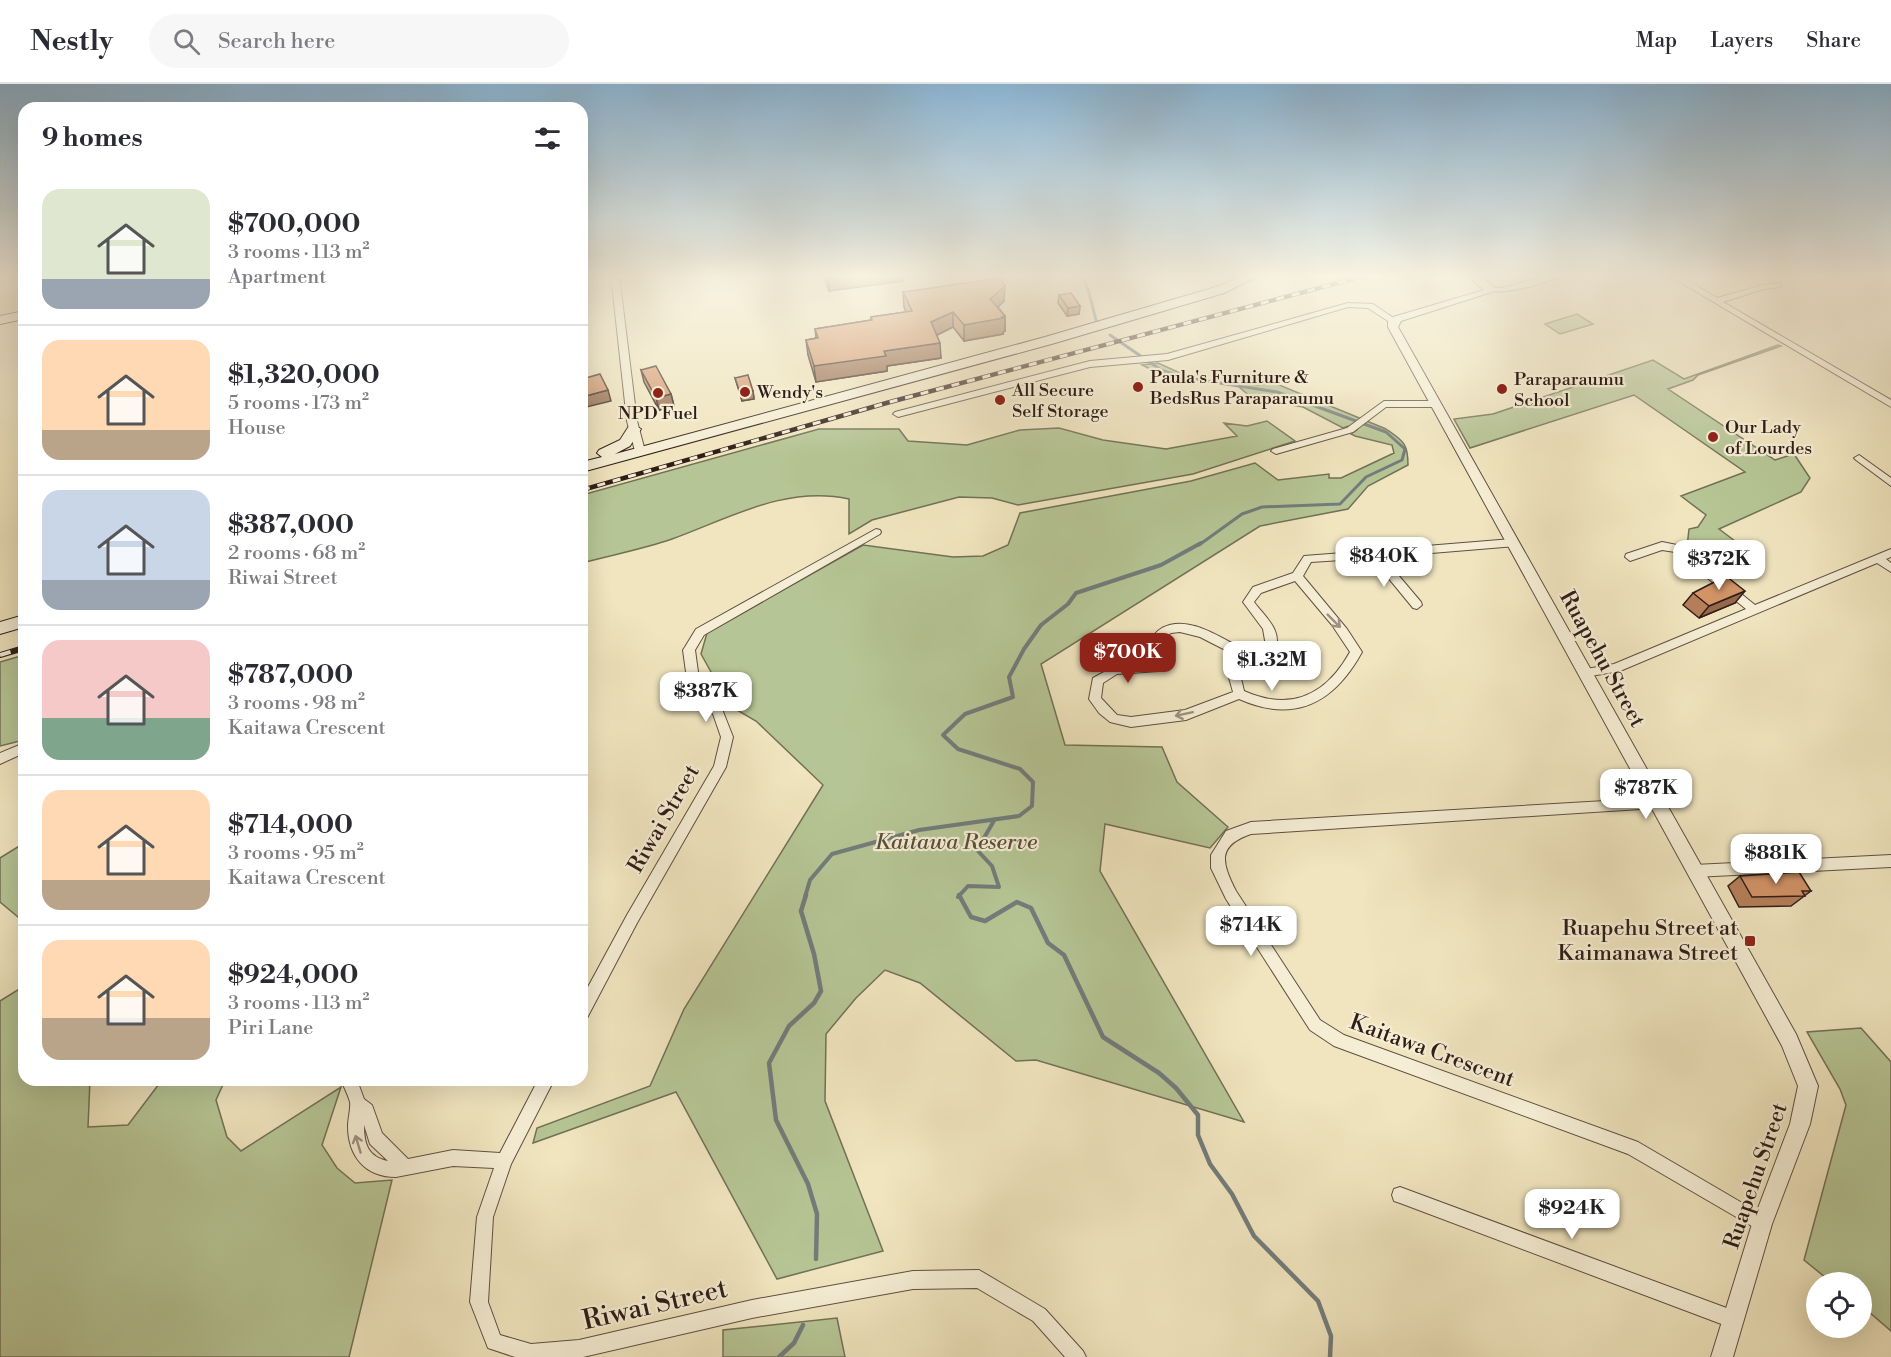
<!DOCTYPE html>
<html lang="en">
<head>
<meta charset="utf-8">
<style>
  :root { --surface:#fff; --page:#f7f7f7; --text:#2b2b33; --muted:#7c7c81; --line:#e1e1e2; --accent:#8f2418 }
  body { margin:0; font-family:"Libre Bodoni",serif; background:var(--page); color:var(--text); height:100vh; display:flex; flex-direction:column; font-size:22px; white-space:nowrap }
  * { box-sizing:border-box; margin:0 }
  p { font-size:20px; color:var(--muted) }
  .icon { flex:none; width:33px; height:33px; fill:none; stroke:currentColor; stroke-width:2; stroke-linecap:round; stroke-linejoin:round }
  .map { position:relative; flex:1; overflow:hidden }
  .drawer { position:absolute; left:18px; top:18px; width:570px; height:984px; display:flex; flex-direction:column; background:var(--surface); border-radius:18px; box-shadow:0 6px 24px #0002 }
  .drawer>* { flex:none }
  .buttons { position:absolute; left:1806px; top:1188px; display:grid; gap:12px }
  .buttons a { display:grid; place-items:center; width:66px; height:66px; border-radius:50%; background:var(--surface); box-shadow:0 6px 24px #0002; font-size:30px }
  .price { position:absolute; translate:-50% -51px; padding:0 14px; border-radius:12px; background:#fff; color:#222; font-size:20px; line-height:39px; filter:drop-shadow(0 2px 3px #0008) }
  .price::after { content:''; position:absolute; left:50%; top:36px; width:18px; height:14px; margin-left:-9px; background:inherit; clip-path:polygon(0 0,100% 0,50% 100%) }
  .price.on { background:var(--accent); color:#fff }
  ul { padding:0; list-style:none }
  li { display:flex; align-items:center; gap:18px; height:150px; padding:0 24px }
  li+li { border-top:2px solid var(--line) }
  li span { display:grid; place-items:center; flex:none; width:168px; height:120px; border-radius:18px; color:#555 }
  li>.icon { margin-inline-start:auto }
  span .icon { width:72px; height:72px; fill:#fffc; stroke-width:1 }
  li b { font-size:26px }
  h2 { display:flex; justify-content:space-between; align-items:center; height:72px; padding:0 24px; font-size:26px }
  header { display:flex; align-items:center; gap:36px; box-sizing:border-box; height:84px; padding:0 30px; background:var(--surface); border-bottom:2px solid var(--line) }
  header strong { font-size:28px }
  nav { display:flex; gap:33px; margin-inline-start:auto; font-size:21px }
  .search { width:420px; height:54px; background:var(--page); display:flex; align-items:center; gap:15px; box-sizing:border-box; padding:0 21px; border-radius:33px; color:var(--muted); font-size:22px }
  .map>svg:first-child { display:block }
  .green { fill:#b6c595; stroke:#727156; stroke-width:1.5 }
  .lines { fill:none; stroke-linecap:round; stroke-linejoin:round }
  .stream-far2 { stroke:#737c7b; stroke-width:3 }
  .stream-far1 { stroke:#737c7b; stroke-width:4 }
  .stream { stroke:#737c7b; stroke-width:4.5 }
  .minor-casing { stroke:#5f4f41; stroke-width:2 }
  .tertiary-casing { stroke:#5f4f41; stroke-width:2 }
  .secondary-casing { stroke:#2f1d17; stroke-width:2 }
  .minor { fill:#f5eed5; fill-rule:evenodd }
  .tertiary { fill:#f5eed5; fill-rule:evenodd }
  .secondary { fill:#f5eed5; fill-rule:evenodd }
  .rail-far1-casing { stroke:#2f1d17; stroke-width:4.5 }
  .rail-casing { stroke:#2f1d17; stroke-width:6 }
  .rail-far1 { stroke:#f5eed5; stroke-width:3; stroke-dasharray:8; stroke-linecap:butt }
  .rail { stroke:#f5eed5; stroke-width:4; stroke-dasharray:11; stroke-linecap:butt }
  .wall { fill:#b57f59; stroke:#2f1d17; stroke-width:1.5 }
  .shaded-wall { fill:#946849; stroke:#2f1d17; stroke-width:1.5 }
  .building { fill:#d39468; stroke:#2f1d17; stroke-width:1.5 }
  .oneway { stroke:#9c9080 }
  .poi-dot { fill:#8f2418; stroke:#f5eed5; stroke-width:2 }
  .labels { text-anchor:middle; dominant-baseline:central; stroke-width:4.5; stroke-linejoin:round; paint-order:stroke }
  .far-poi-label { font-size:18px; fill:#2f1d17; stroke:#f5eed5; text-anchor:start }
  .street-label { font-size:22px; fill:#2f1d17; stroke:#f5eed5 }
  .park-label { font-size:22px; font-style:italic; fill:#584f3d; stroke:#f5eed5 }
  .poi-label { font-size:22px; fill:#2f1d17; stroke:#f5eed5; text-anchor:end }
  .near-street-label { font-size:27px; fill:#2f1d17; stroke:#f5eed5 }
</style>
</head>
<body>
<header>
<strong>Nestly</strong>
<div class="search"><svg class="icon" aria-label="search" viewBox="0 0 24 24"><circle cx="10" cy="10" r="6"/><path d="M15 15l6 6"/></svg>Search here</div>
<nav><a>Map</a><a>Layers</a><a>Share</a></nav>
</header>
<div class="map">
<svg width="1891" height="1273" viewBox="0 0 1891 1273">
  <rect width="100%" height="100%" fill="#f0e5bf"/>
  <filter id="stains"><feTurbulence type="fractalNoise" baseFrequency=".00333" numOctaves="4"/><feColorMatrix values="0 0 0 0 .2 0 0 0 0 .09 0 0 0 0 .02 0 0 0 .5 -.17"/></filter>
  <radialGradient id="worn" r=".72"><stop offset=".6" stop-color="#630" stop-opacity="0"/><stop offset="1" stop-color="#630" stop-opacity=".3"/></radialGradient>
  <path class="green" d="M1577,230L1593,240L1560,250L1545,240Z
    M1778,261L1781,262L1698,291L1693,296L1668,305L1775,376L1794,370L1810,394L1801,408L1719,445L1747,466L1709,481L1687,463L1689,445L1698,443L1706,431L1681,412L1745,388L1634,311L1470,364L1454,335L1493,330L1653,276L1684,295Z
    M1158,279L1189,293L1194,300L1178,299L1142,281Z
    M1231,296L1257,301L1272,298L1386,345C1403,357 1408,359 1408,381L1368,402L1348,425L1260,442L1041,580L1065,661L1162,663L1177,698L1228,743L1210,764L1105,740L1100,787L1244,1038L1036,976L1016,977L920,899L885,886L856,914L826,950L825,1017L883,1167L777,1195L676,1008L533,1059L537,1044L650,1002L684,925L823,701L756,637L730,622L701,570L707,549L863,461L953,473L983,472L1008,461L1020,429L1191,397L1255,379L1278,396L1329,390V394H1341L1394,369L1392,361L1355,352L1351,350L1357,346L1348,342L1343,344L1303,323L1252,314Z
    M1267,337L1295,357L1193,390L1018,421L992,414L959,413L872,436L849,450V415C786,401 730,434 672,455C643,465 612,471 582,479V411L819,345H899L908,357L967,361L1020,346L1059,344L1103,356L1166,365L1237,352L1224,339L1247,342Z
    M24,571V656L0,662V578Z
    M24,759V838L0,818V774Z
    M24,902V996H90L88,1043L128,1041L162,996H225L216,1016L227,1053L241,1067L341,1003L322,1061L337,1084L355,1099L392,1096L349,1273H0V917Z
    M1861,944L1891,978V1247L1862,1222V1198H1831L1804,1176L1846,1021L1840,1005L1807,948Z
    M837,1234L845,1273H723V1246Z"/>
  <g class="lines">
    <path class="stream-far2" d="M1081,191L1088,205L1096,236
      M1110,251L1161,286L1182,293L1277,308L1386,348L1405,365L1402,376L1366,393L1340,420L1262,423L1242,430L1199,461"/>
    <path class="stream-far1" d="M805,813L810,796L832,770L919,746L1019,732L1032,722L1033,698L1020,685L958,665L943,651L965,630L1013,613L1009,593L1024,565L1041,541L1068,520L1076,509L1161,481L1201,459
      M958,813L968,802L999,803L992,782L977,766L995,735"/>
    <path class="stream" d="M806,811L801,827L814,870L821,907L814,919L789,942L769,979L776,1036L808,1100L817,1130L816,1175
      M959,811L971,833L985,837L1017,818L1031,824L1048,859L1064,871L1103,953L1159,989L1176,1004L1198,1031V1051L1210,1080L1232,1110L1254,1152L1318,1217L1331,1252L1330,1273
      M779,1273L794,1259L803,1241"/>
    <defs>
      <path id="minor" d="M611,191H619L637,337L645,367L640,370L635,367L627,337Z
        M1548,191H1561C1548,199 1499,213 1486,205L1490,203L1503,204Z
        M1668,191H1678L1717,214L1763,201L1781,199V203L1764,205L1723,218L1891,316V323Z
        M1348,219L1373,220L1398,237L1391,239L1368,224L1348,223L1168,276L1090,283L898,333L893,330L895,328L1090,277L1167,270Z
        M1384,317H1434L1439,320L1434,323H1386L1353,348L1276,370L1271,367L1273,365L1347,344Z
        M1859,371L1891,394V402L1856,376L1854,374Z
        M876,445L880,446L881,448L880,450L704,551L695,566L698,588L711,612L722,625L733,653L726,683L637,839L587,934L582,936V914L627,831L714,682L721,653L713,630L703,618L686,588L683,566L685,563L696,545Z
        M1512,455L1517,459L1516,462L1383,473L1421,518L1422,521L1417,525L1413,524L1372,474L1311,478L1303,492L1347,545L1362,568C1334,619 1295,640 1239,615L1186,636L1131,643L1110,638L1099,629L1089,615L1093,594L1115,582L1150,580L1154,572C1151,559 1150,551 1162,544C1191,529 1225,558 1250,568L1266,562L1263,545L1243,518L1253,503L1293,489L1304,472L1369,467L1373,464L1377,466ZM1295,497L1332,541L1350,568C1326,611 1291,628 1244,607L1240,590L1254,577L1275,567C1283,546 1265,533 1254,518L1261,509ZM1180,548L1200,553L1241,574L1228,590L1233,608L1185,626L1131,633L1117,631L1101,614L1103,599L1117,590L1158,587L1166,572L1163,561V554L1171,549Z
        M1662,458L1682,462L1755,521L1891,465V473L1886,475L1891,479V488L1877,479L1620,587L1585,593L1581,592L1579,589L1581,586L1614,580L1746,525L1675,468L1662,466L1630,477L1625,473L1626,470Z
        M24,659V669L0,680V669Z
        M1656,714L1661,715L1662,719L1661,723L1656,724L1251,750C1216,762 1222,779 1236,807L1320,936L1344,951L1638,1058L1768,1134L1770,1140L1768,1146L1762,1148L1628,1070L1334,962L1310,946L1226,815L1211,784V771L1226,747L1251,738Z
        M1891,771V783L1694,793L1689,791L1687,787L1689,783L1694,781Z
        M341,996H357L364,1015L372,1021L382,1049L408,1075L453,1066L500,1069L538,996H554L511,1080L493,1133L488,1218L500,1251L531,1260L579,1256L752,1216L913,1187L979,1186L1045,1225L1083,1267L1086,1273H1065L1033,1237L977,1204L913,1205L752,1234L583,1273H515L488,1264L470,1218L477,1133L494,1084L453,1082L396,1093C365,1093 348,1072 348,1042C348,1034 351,1025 350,1018C348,1011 344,1003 341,996ZM364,1041L370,1060L388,1077C368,1073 364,1060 364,1041Z
        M1400,1103L1732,1226L1738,1229L1741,1235L1738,1241L1732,1244L1400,1119L1394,1117L1392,1111L1394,1105Z"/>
      <path id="tertiary" d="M1467,191C1480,191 1489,195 1495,207L1401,237L1398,243L1796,950L1818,1002L1810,1040L1772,1140L1733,1273H1711L1752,1140L1790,1040L1798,1002L1782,962L1388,243V238L1393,233L1484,206Z"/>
      <path id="secondary" d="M1244,191H1260L1224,209L1055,259L582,388V378L602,373L597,369L599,366L620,356L629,342L634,341L641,345L630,362L615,370L1045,253L1216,203Z
        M24,227V235L0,240V232Z
        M24,531V543L0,550V538Z"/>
    </defs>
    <use href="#minor" class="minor-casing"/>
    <use href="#tertiary" class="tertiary-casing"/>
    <use href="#secondary" class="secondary-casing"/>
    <use href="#minor" class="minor"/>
    <use href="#tertiary" class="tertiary"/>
    <use href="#secondary" class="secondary"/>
    <defs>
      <path id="rail-far1" d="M582,406L890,318L1368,191"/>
      <path id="rail" d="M0,571L24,564"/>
    </defs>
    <use href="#rail-far1" class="rail-far1-casing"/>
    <use href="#rail" class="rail-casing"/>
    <use href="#rail-far1" class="rail-far1"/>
    <use href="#rail" class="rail"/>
  </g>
  <path class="wall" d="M823,191H903V197L829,207Z
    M903,208L1004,217L998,223L1005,232V247L1003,248V250L964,257L953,243L937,251L941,274L887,282V287L816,298L808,271L806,256L816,254L815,245L871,236V233L906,228L904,223Z
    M1059,211L1080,222L1079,230L1067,232L1058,219Z
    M641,286L671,310L674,322L659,326L644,298Z
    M735,294L753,307L754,315L742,317Z
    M1693,509L1735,519L1699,534L1683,521Z
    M1740,792L1811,807L1791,822L1739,823L1728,802Z"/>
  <path class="shaded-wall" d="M828,191H903V197L829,207Z
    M1005,202L1004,217L990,230V215Z
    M1080,222L1079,230L1067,232L1068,224Z
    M953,228V243L931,254V238Z
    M1005,232V247L1003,248V250L964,257V241Z
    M940,259L941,274L887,282V287L816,298L814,282L884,267Z
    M608,306L611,317L582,324V313Z
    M753,307L754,315L742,317L740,309Z
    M671,310L674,322L659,326L656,314Z
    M1745,507L1735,519L1699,534L1709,522Z"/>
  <path class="building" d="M1000,194L1005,202L990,215L1005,232L1002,233L1004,234L964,241L953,228L931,238L940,259L884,267L886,272L814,282L806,256L818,254L815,245L872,236L871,233L912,227L903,208Z
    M1071,209L1080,222L1068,224L1059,211Z
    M656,282L671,310L656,314L641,286Z
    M600,290L608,306L582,313V295Z
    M748,291L753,307L740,309L735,294Z
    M1726,492L1745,507L1709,522L1693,509Z
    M1799,788L1811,807H1802L1805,812L1752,813L1740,792Z"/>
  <defs><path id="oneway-shaft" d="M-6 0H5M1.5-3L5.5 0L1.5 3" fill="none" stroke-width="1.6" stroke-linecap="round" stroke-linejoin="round" transform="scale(1.5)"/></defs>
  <g class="oneway">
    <use href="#oneway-shaft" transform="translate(1334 537) rotate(45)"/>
    <use href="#oneway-shaft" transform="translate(1184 630) rotate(168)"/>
    <use href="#oneway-shaft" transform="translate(358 1060) rotate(-107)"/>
  </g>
  <linearGradient id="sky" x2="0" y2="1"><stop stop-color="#8bb7d7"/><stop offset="0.52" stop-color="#f8f3e2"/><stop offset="1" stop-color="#f8f3e2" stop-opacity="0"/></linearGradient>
  <rect width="1891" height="369" fill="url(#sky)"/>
  <g class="poi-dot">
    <circle cx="1138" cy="303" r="6"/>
    <circle cx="1502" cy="305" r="6"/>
    <circle cx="745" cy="308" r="6"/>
    <circle cx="658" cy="309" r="6"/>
    <circle cx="1000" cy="316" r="6"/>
    <circle cx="1713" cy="353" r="6"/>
    <rect x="1744" y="851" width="12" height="12" rx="3"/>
  </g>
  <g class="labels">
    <g class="far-poi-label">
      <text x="1150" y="293">Paula's Furniture &amp;<tspan x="1150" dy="21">BedsRus Paraparaumu</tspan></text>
      <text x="1514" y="295">Paraparaumu<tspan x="1514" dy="21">School</tspan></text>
      <text x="1012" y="306">All Secure<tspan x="1012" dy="21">Self Storage</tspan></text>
      <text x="757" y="308">Wendy's</text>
      <text x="658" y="329" text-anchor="middle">NPD Fuel</text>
      <text x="1725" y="343">Our Lady<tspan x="1725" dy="21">of Lourdes</tspan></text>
    </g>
    <g class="street-label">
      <text transform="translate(1602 575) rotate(61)">Ruapehu Street</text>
      <text transform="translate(664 735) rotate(-60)">Riwai Street</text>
      <text transform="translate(1432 967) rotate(20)">Kaitawa Crescent</text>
      <text transform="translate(1756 1092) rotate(-71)">Ruapehu Street</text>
    </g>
    <g class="park-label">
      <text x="956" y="758">Kaitawa Reserve</text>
    </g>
    <g class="poi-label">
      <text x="1738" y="844">Ruapehu Street at<tspan x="1738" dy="25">Kaimanawa Street</tspan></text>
    </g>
    <g class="near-street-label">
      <text transform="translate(655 1221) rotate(-13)">Riwai Street</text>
    </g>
  </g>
  <rect width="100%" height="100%" filter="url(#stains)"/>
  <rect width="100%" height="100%" fill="url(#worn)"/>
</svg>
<div class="buttons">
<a><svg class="icon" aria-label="locate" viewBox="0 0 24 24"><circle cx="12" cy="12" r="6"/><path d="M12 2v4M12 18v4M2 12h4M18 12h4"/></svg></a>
</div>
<b class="price" style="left:1384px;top:504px">$840K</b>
<b class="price" style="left:1719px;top:507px">$372K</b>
<b class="price on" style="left:1128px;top:600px">$700K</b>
<b class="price" style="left:1272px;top:608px">$1.32M</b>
<b class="price" style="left:706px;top:639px">$387K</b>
<b class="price" style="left:1646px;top:736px">$787K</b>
<b class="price" style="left:1776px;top:801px">$881K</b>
<b class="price" style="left:1251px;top:873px">$714K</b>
<b class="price" style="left:1572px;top:1156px">$924K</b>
<section class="drawer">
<h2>9 homes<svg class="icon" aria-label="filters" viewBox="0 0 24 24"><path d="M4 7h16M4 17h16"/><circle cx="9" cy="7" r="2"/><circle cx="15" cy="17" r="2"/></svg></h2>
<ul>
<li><span style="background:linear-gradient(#dfe7d0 75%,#9aa5b1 0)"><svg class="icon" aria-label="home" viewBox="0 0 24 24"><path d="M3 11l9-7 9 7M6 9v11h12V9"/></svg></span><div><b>$700,000</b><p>3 rooms · 113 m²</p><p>Apartment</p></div></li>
<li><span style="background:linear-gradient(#ffd9b3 75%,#b9a48a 0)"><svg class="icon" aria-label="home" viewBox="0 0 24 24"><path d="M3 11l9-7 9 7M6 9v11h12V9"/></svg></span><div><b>$1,320,000</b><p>5 rooms · 173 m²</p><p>House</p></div></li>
<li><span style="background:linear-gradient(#c9d6e8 75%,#9aa5b1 0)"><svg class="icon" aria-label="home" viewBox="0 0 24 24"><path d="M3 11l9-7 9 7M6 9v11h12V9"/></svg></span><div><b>$387,000</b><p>2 rooms · 68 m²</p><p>Riwai Street</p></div></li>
<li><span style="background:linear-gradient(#f6c9c9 65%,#7fa58c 0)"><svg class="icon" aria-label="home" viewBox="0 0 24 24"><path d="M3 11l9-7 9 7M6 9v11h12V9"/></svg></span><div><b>$787,000</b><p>3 rooms · 98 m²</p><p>Kaitawa Crescent</p></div></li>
<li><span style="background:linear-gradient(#ffd9b3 75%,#b9a48a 0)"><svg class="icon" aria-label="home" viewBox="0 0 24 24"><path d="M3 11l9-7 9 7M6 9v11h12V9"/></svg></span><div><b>$714,000</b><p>3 rooms · 95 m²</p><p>Kaitawa Crescent</p></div></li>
<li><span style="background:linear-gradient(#ffd9b3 65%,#b9a48a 0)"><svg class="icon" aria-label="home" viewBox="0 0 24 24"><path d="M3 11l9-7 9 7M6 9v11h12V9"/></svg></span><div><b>$924,000</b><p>3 rooms · 113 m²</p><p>Piri Lane</p></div></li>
</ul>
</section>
</div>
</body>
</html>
